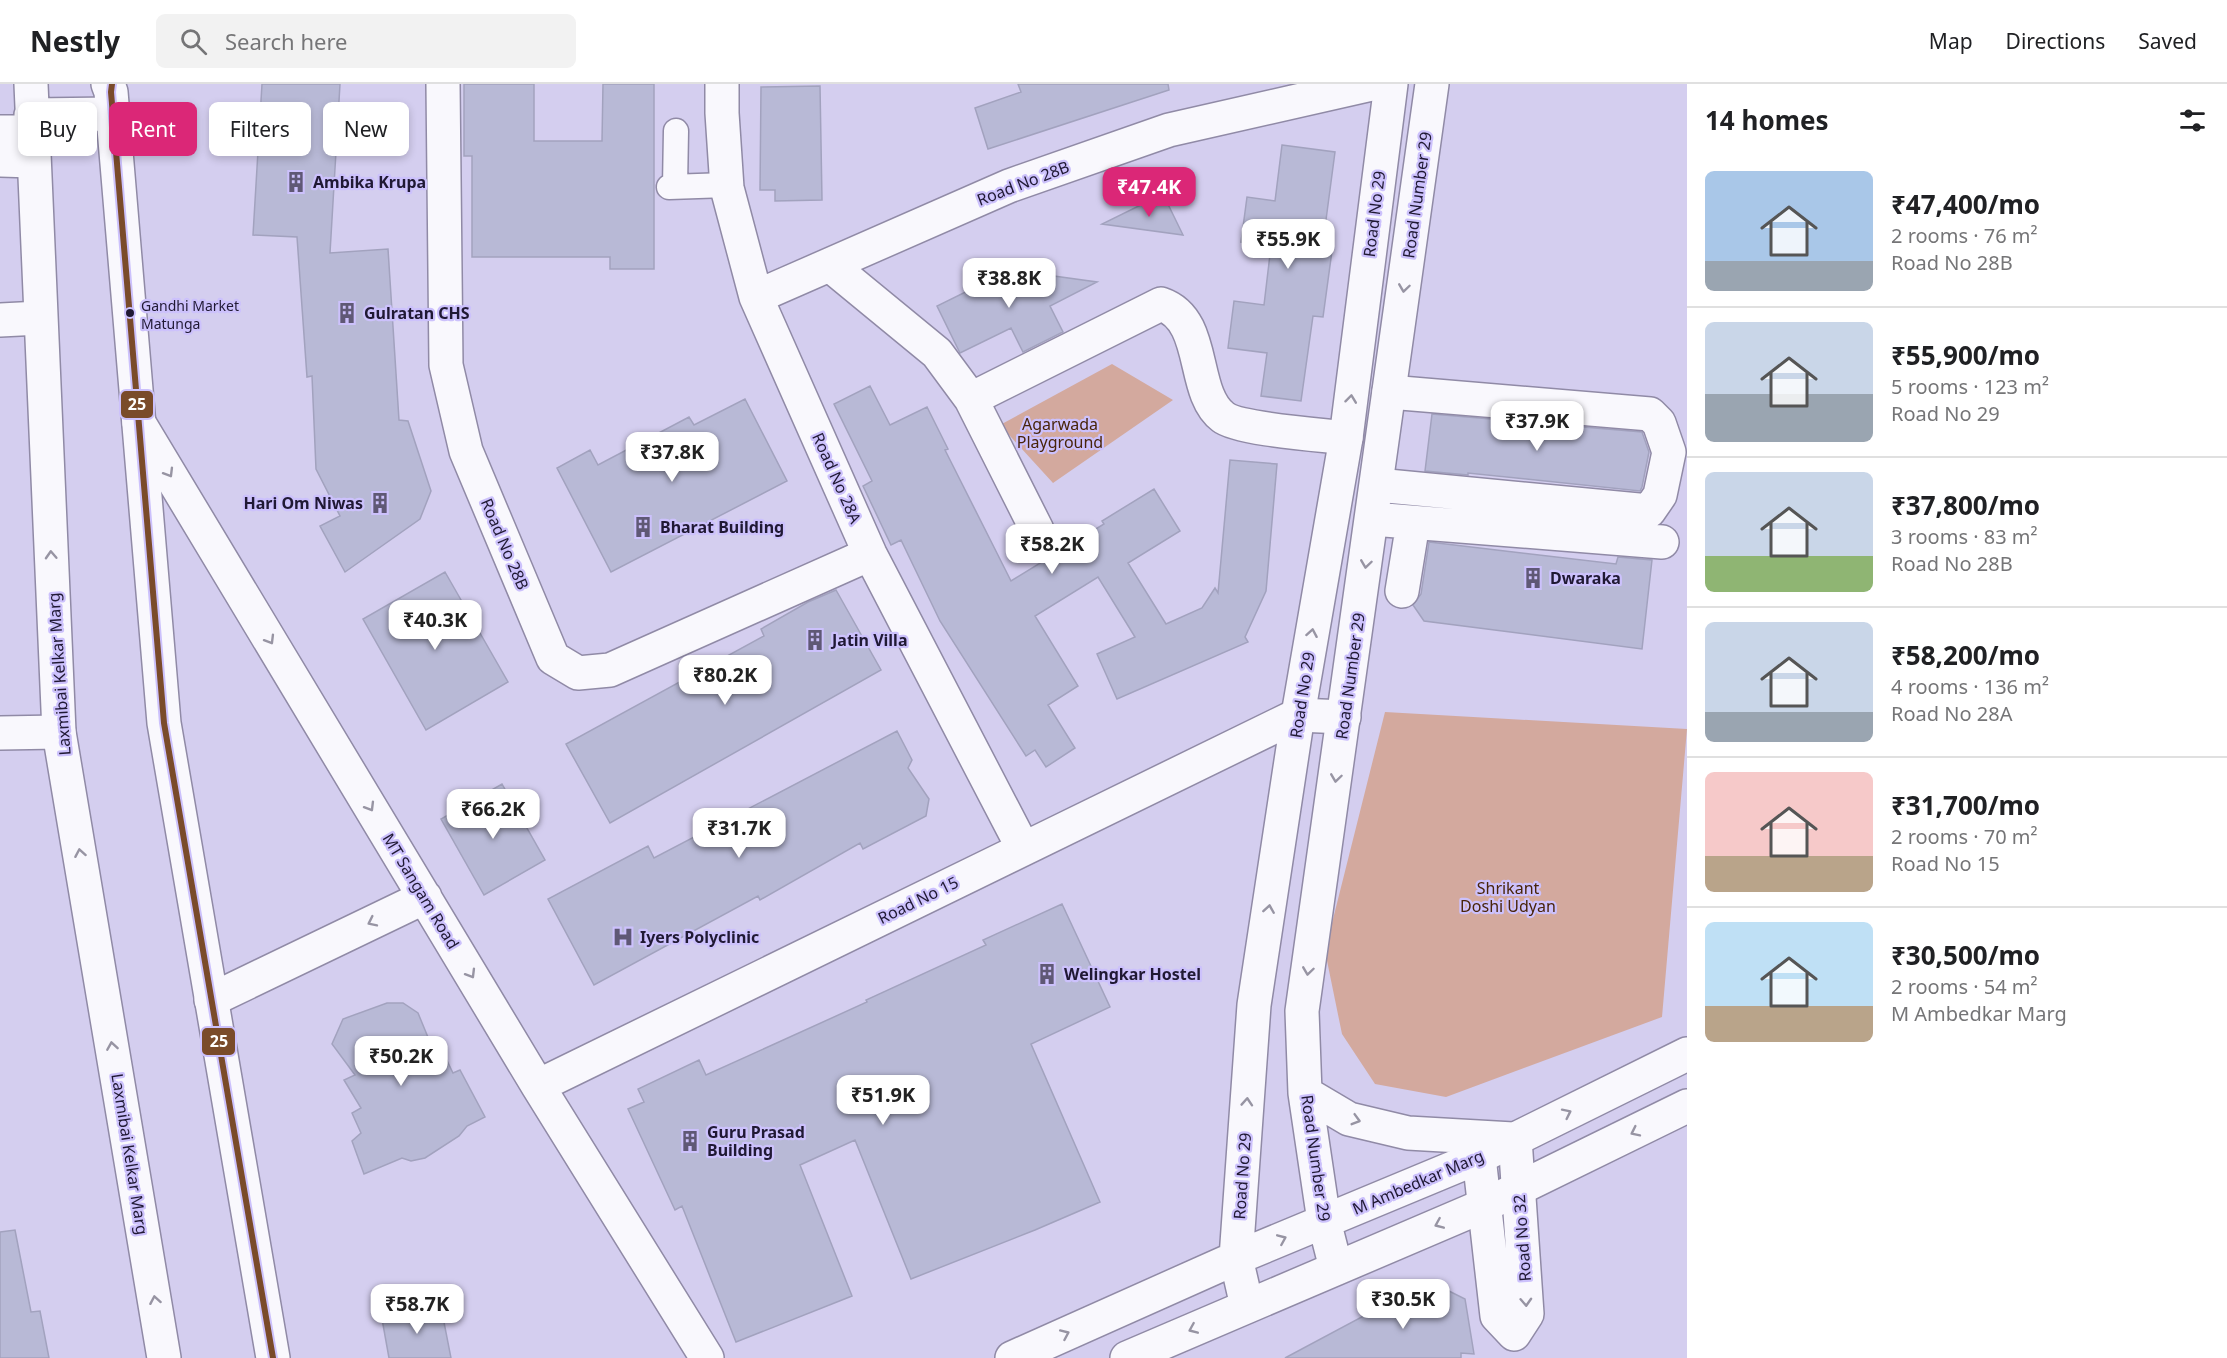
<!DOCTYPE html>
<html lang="en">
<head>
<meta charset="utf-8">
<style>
  :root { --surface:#fff; --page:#f2f2f2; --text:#202124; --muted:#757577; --line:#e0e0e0; --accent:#db2777 }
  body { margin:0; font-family:"Noto Sans",sans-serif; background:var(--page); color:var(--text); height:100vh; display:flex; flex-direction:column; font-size:22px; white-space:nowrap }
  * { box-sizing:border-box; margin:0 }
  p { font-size:20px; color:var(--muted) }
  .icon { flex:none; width:33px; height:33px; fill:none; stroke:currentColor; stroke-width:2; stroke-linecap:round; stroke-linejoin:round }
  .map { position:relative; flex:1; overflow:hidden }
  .side { display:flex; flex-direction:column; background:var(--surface); width:540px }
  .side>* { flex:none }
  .banner { position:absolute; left:18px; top:18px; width:570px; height:54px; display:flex; gap:12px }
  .price { position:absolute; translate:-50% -51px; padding:0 14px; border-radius:12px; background:#fff; color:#222; font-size:20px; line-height:39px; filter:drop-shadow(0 2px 3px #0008) }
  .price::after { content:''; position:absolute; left:50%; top:36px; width:18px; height:14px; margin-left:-9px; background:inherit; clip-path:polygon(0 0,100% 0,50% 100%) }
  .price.selected { background:var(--accent); color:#fff }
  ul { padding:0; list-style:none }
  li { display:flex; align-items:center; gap:18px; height:150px; padding:0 18px }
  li+li { border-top:2px solid var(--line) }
  li span { display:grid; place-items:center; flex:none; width:168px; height:120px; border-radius:9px; color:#555 }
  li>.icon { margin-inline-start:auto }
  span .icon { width:72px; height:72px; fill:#fffc; stroke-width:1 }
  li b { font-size:26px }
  h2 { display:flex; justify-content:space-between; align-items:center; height:72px; padding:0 18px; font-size:26px }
  .pill { padding:0 21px; border-radius:9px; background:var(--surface); box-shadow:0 3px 9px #0003; font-size:21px; line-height:54px }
  .pill.selected { background:var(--accent); color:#fff }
  header { display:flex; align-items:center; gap:36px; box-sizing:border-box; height:84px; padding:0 30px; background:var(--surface); border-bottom:2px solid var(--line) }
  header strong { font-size:28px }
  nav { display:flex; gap:33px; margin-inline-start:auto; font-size:21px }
  .search { width:420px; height:54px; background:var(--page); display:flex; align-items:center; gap:15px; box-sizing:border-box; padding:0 21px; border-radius:9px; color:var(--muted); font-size:22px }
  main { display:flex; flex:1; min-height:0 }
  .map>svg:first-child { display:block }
  .green { fill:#d3a99e }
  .building { fill:#b8b9d6; stroke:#a2a2be; stroke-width:1.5 }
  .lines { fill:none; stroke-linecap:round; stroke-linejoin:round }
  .service-casing { stroke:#908aa6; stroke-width:27 }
  .minor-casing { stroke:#908aa6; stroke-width:36 }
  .secondary-casing { stroke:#908aa6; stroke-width:36 }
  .trunk-casing { stroke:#908aa6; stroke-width:36 }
  .service { stroke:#f9f8fd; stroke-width:24 }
  .minor { stroke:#f9f8fd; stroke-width:33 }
  .secondary { stroke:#f9f8fd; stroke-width:33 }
  .trunk { stroke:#f9f8fd; stroke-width:33 }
  .bus-1-casing { stroke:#ccc1fc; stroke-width:10 }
  .bus-1 { stroke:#7a4b2a; stroke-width:6 }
  .oneway { stroke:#9794a3 }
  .bus-dot { fill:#201934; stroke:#ccc1fc; stroke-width:2 }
  .labels { text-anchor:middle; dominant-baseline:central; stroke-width:4.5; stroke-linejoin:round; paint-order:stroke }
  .bus-label { font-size:14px; fill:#201934; stroke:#ccc1fc; text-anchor:start }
  .poi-label { font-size:16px; font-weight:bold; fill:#201934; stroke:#ccc1fc; text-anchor:start }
  .street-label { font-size:16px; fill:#201934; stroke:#ccc1fc }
  .park-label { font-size:16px; fill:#482409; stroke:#ccc1fc }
  .line-badge { stroke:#ccc1fc; stroke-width:2 }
  .badge-label { font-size:16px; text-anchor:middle; font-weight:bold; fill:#fff }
</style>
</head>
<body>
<header>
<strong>Nestly</strong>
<div class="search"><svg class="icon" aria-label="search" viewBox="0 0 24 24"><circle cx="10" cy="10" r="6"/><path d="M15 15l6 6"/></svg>Search here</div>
<nav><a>Map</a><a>Directions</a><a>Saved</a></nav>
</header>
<main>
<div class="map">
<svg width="1687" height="1274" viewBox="0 0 1687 1274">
  <rect width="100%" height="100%" fill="#d4ceef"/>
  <path class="green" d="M1112,280L1173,316L1053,399L1000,341Z
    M1385,628L1687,645L1662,933L1446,1013L1375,1000L1342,950L1325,867Z"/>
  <path class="building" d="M262,0H340L330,169L388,165L399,336L408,337L431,407L420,435L345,488L320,442L340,432L316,385L312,292L307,293L297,153L253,151Z
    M464,0H534V57H602L603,0H654V185H610V173H472V72H464Z
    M1018,0H1168L1169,6L988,65L975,24L1021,8Z
    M820,2L822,116L775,117V106H760L761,3Z
    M1282,61L1335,68L1322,166L1332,167L1323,233L1313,232L1301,317L1261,312L1267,269L1228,264L1234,217L1264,221L1271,162L1241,158L1247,113L1275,117Z
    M1163,110L1183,151L1102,140Z
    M1010,186L1097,198L1050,222L1063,248L1023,268L1011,244L960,269L937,222Z
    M870,302L890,341L927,323L948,365L945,366L1011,497L1104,440L1102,437L1154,405L1180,447L1128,479L1166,540L1202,524L1215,504L1218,509L1230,376L1277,380L1266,507L1245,553L1248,558L1117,615L1097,570L1135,553L1098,493L1035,532L1078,602L1048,621L1075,664L1046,683L1035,666L1026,672L940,537L901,456L891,461L863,402L872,397L834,320Z
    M745,315L787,397L611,488L557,384L590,366L598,381L689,333L694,341Z
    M1432,330L1642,348L1649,368L1642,403L1640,407L1468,389V391L1425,387Z
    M1429,458L1616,480L1618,473L1652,476L1642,565L1424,537L1413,521L1421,510Z
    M445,488L508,598L426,646L363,535Z
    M836,506L881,586L610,739L566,660L764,552L761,545L808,518Z
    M897,647L912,676L908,684L929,715L926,732L863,765L860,759L760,816L758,812L594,901L548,815L648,762L654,774Z
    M502,700L545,776L484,811L441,735Z
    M1062,820L1110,923L1031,960L1100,1118L1035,1146L911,1195L855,1056L800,1081L852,1212L736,1258L682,1122L675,1126L628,1025L644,1018L638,1005L699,976L706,991L867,918L866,916L986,861L983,856Z
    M387,919H403L418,929L432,963L439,960L453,989L460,986L485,1033L467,1042L459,1052L425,1074L411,1077L402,1074L364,1090L352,1057L361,1049L352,1029L361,1024L344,996L355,991L332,960L343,935Z
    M15,1146L31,1228L40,1227L49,1274H0V1148Z
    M1429,1197L1465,1215L1474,1270L1461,1269V1274H1285Z
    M441,1223L451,1274H389L382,1235Z"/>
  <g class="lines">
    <defs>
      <path id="service" d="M675,102L676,47
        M669,103L727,101"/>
      <path id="minor" d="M443,0L446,281L466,367L553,574L578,589L610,586L870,470
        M722,0V29L727,104L756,213L870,470L1023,764
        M0,48H32
        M0,76L33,77
        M830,181L937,269L971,315L1037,446
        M756,213L1009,102L1169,46L1372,0
        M0,236L40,234
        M971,315L1161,220C1208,236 1190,308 1223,333C1238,345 1322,351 1346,354
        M139,339L538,1002L707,1274
        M1377,401L1649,427L1660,411L1669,368L1659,339L1650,330L1389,308
        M1372,435L1662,458
        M1402,507L1413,439
        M0,649L59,648
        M211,916L425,813
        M538,1002L1298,631L1344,633
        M1479,1073L1497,1232L1514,1250L1527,1230L1515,1055"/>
      <path id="secondary" d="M1305,1009L1349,1035L1408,1049L1513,1055
        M1336,1184L1324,1137L1305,1009L1302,927L1432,0
        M1247,1222L1236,1174L1254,921L1298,631L1346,354L1391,0
        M1012,1274L1236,1174L1479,1073L1687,970
        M1127,1274L1485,1121L1687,1022"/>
      <path id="trunk" d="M31,0L59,648L164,1274
        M108,0L111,8L164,639L273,1274
        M31,31L113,30"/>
    </defs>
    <use href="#service" class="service-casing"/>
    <use href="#minor" class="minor-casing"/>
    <use href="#secondary" class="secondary-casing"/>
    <use href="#trunk" class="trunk-casing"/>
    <use href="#service" class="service"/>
    <use href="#minor" class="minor"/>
    <use href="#secondary" class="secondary"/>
    <use href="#trunk" class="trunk"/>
    <defs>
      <path id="bus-1" d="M112,0L111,8L164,639L273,1274"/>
    </defs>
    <use href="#bus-1" class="bus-1-casing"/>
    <use href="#bus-1" class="bus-1"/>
  </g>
  <defs><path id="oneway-chevron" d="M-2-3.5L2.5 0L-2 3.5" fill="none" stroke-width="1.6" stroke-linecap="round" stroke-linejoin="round" transform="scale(1.5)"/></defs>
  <g class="oneway">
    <use href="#oneway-chevron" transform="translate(1404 204) rotate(98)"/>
    <use href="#oneway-chevron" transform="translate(1351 315) rotate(-83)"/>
    <use href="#oneway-chevron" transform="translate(169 389) rotate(59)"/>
    <use href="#oneway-chevron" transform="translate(51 471) rotate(-93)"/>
    <use href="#oneway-chevron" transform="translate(1366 480) rotate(98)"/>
    <use href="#oneway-chevron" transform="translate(1312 549) rotate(-80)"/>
    <use href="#oneway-chevron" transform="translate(270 556) rotate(59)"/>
    <use href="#oneway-chevron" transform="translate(1336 694) rotate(98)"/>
    <use href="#oneway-chevron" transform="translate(370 723) rotate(59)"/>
    <use href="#oneway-chevron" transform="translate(80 769) rotate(-100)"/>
    <use href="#oneway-chevron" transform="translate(1269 825) rotate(-81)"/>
    <use href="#oneway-chevron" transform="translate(372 838) rotate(154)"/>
    <use href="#oneway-chevron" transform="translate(1308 887) rotate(98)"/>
    <use href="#oneway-chevron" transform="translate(471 890) rotate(59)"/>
    <use href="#oneway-chevron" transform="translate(112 962) rotate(-99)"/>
    <use href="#oneway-chevron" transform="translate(1247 1018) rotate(-86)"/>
    <use href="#oneway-chevron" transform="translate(1567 1029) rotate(-26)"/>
    <use href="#oneway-chevron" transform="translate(1356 1036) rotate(16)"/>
    <use href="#oneway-chevron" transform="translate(1635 1048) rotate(154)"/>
    <use href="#oneway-chevron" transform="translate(1439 1140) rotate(157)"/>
    <use href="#oneway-chevron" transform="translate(1282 1155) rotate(-23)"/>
    <use href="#oneway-chevron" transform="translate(155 1216) rotate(-100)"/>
    <use href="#oneway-chevron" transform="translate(1526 1218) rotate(87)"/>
    <use href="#oneway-chevron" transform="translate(1193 1245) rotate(157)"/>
    <use href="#oneway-chevron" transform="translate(1065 1250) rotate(-24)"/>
  </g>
  <defs>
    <symbol id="building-bare" viewBox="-9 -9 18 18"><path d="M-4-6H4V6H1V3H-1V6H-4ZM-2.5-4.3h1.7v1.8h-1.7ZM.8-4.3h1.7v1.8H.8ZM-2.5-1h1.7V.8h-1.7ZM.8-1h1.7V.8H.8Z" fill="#5f5875" stroke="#ccc1fc" stroke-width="2.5" paint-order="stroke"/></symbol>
    <symbol id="hospital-bare" viewBox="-9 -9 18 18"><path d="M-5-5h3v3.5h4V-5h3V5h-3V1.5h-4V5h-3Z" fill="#5f5875" stroke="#ccc1fc" stroke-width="2.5" paint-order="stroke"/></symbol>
  </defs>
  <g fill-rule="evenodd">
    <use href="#building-bare" x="281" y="83" width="30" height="30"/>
    <use href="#building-bare" x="332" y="214" width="30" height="30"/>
    <use href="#building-bare" x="365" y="404" width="30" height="30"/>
    <use href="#building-bare" x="628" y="428" width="30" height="30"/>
    <use href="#building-bare" x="1518" y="479" width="30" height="30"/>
    <use href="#building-bare" x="800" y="541" width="30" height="30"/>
    <use href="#hospital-bare" x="608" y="838" width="30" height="30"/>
    <use href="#building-bare" x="1032" y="875" width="30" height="30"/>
    <use href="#building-bare" x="675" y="1042" width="30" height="30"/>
  </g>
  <circle class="bus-dot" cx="130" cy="229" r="5"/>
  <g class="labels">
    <g class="bus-label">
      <text x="141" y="221">Gandhi Market<tspan x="141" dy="18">Matunga</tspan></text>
    </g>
    <g class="poi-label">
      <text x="313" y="98">Ambika Krupa</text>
      <text x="364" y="229">Gulratan CHS</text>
      <text x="363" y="419" text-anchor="end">Hari Om Niwas</text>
      <text x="660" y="443">Bharat Building</text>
      <text x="1550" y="494">Dwaraka</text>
      <text x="832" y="556">Jatin Villa</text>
      <text x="640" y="853">Iyers Polyclinic</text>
      <text x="1064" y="890">Welingkar Hostel</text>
      <text x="707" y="1048">Guru Prasad<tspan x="707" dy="18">Building</tspan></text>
    </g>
    <g class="street-label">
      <text transform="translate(1023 99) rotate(-21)">Road No 28B</text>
      <text transform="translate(1417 111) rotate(-82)">Road Number 29</text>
      <text transform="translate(1374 130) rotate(-83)">Road No 29</text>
      <text transform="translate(837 394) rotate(66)">Road No 28A</text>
      <text transform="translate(505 460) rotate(67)">Road No 28B</text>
      <text transform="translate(59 590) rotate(-94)">Laxmibai Kelkar Marg</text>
      <text transform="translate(1350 592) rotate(-82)">Road Number 29</text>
      <text transform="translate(1302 611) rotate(-81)">Road No 29</text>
      <text transform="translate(421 807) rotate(59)">MT Sangam Road</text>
      <text transform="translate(918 816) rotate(-26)">Road No 15</text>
      <text transform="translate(130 1070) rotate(81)">Laxmibai Kelkar Marg</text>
      <text transform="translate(1316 1074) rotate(82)">Road Number 29</text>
      <text transform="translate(1242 1092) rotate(-86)">Road No 29</text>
      <text transform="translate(1418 1098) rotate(-23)">M Ambedkar Marg</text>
      <text transform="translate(1522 1154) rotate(-94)">Road No 32</text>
    </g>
    <g class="park-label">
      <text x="1060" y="340">Agarwada<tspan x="1060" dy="18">Playground</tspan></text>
      <text x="1508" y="804">Shrikant<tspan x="1508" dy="18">Doshi Udyan</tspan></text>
    </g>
  </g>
  <g class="line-badge">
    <rect x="120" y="306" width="34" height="29" rx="6" fill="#7a4b2a"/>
    <rect x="201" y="943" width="35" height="29" rx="6" fill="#7a4b2a"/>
  </g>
  <g class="badge-label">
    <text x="137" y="326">25</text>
    <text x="219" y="963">25</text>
  </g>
</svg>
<b class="price selected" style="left:1149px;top:134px">₹47.4K</b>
<b class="price" style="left:1288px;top:186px">₹55.9K</b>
<b class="price" style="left:1009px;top:225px">₹38.8K</b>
<b class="price" style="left:1537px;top:368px">₹37.9K</b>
<b class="price" style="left:672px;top:399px">₹37.8K</b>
<b class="price" style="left:1052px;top:491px">₹58.2K</b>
<b class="price" style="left:435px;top:567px">₹40.3K</b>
<b class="price" style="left:725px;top:622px">₹80.2K</b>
<b class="price" style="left:493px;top:756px">₹66.2K</b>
<b class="price" style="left:739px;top:775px">₹31.7K</b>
<b class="price" style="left:401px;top:1003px">₹50.2K</b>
<b class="price" style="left:883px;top:1042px">₹51.9K</b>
<b class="price" style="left:1403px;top:1246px">₹30.5K</b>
<b class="price" style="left:417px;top:1251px">₹58.7K</b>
<div class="banner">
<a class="pill">Buy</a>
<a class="pill selected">Rent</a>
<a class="pill">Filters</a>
<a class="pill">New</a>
</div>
</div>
<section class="side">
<h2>14 homes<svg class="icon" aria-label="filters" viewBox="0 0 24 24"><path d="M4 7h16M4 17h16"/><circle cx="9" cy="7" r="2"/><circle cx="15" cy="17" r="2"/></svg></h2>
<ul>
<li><span style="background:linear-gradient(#a9c7e8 75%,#9aa5b1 0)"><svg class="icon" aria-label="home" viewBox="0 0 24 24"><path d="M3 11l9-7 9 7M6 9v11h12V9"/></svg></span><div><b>₹47,400/mo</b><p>2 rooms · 76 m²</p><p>Road No 28B</p></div></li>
<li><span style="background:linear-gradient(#c9d6e8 60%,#9aa5b1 0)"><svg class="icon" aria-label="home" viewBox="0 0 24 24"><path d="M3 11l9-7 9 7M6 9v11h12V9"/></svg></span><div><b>₹55,900/mo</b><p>5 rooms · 123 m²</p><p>Road No 29</p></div></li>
<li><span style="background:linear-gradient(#c9d6e8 70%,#8fb573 0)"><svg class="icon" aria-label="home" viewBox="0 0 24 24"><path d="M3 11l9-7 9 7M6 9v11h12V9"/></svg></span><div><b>₹37,800/mo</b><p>3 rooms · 83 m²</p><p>Road No 28B</p></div></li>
<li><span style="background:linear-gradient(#c9d6e8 75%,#9aa5b1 0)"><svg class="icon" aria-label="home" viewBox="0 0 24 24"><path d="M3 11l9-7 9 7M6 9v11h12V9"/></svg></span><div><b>₹58,200/mo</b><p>4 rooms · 136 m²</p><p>Road No 28A</p></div></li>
<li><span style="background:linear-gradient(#f6c9c9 70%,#b9a48a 0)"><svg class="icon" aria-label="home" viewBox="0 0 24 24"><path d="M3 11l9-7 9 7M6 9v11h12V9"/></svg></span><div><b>₹31,700/mo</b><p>2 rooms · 70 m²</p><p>Road No 15</p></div></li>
<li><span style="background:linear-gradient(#bfe0f5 70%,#b9a48a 0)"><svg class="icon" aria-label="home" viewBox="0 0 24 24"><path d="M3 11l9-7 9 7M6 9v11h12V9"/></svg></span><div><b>₹30,500/mo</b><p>2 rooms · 54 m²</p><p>M Ambedkar Marg</p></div></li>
</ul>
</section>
</main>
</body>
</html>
